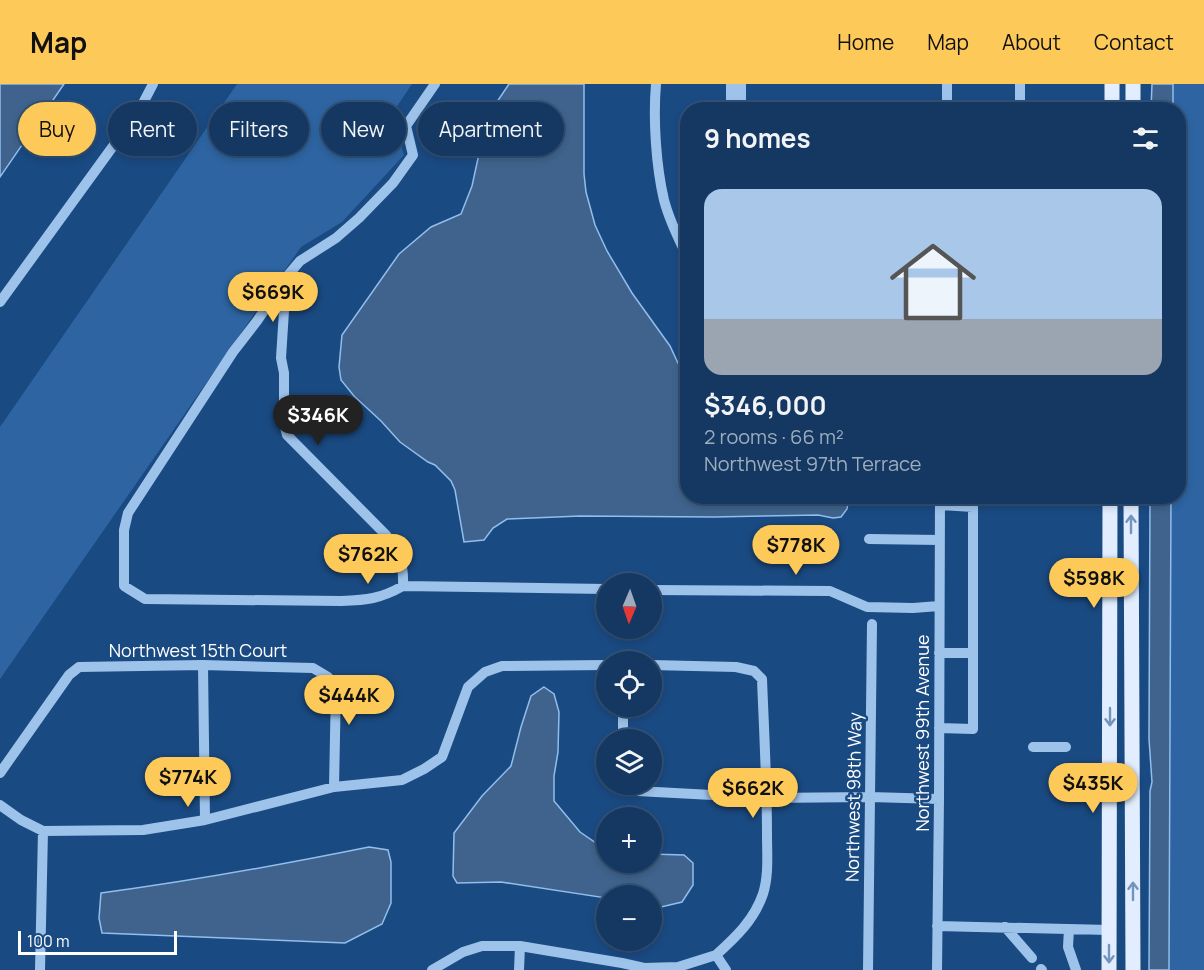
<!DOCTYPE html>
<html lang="en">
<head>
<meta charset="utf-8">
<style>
  :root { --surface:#143862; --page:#21436b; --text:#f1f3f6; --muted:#9dacbe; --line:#335277; --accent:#fdca5a }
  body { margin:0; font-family:Manrope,sans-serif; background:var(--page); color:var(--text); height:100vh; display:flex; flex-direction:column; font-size:22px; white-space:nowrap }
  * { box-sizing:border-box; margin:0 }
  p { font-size:20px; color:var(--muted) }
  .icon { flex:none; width:33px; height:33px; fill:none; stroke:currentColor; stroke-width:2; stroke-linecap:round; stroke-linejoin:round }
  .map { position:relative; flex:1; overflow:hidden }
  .drawer { position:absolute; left:680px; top:18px; width:506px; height:402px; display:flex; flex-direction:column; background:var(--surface); border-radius:24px; box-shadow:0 3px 9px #0003,0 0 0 2px var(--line) }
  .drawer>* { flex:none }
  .top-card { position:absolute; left:18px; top:18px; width:570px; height:54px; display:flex; gap:12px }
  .needle { width:39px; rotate:182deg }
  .tools { position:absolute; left:596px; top:489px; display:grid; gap:12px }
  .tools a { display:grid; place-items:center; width:66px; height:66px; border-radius:50%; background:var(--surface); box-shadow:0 3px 9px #0003,0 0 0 2px var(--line); font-size:30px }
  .scale { position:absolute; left:18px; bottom:15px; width:159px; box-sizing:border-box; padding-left:6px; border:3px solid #fff; border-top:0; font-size:16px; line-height:21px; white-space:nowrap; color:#fff; -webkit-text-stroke:4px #1a4a82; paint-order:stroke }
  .price { position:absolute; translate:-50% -51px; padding:0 14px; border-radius:21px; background:var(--accent); color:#111; font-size:20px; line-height:39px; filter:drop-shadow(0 2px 3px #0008) }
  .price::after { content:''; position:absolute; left:50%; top:36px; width:18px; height:14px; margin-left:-9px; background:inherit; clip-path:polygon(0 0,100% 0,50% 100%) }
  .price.selected { background:#222; color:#fff }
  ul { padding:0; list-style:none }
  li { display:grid; align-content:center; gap:12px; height:318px; padding:0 24px }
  li span { display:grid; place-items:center; height:186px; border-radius:18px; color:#555 }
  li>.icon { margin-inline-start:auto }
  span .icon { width:108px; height:108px; fill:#fffc; stroke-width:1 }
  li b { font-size:26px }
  h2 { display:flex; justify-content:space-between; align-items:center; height:72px; padding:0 24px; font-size:26px }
  .tag { padding:0 21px; border-radius:27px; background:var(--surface); box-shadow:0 3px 9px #0003,0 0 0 2px var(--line); font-size:21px; line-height:54px }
  .tag.selected { background:var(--accent); color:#111 }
  header { display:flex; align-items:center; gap:36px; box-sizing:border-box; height:84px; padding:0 30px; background:var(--accent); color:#111 }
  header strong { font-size:28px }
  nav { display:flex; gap:33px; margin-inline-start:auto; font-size:21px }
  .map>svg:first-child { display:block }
  .green { fill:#2d64a1 }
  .water { fill:#3f638c; stroke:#91beed; stroke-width:1.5 }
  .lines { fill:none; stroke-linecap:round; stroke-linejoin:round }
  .minor { stroke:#9ec3eb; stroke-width:10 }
  .major { stroke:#e2eeff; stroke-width:15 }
  .oneway { stroke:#7494ba }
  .labels { text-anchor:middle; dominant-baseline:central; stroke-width:5; stroke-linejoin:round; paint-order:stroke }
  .street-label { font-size:18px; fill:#fff; stroke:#1a4a82 }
</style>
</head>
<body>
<header>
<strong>Map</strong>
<nav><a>Home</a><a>Map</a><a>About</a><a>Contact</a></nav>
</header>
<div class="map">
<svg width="1204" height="886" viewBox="0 0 1204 886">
  <rect width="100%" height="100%" fill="#1a4a82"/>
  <path class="green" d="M237,0H412L392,30L404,71L342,138L301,163L0,595V343Z
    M1173,0H1204V886H1169L1171,413L1178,412V26L1173,25Z"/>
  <path class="water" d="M0,0H64L0,93Z
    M509,0H584V90L586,108L595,141L607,167L632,209L670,262L684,292L687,294V412L849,413L847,425L841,433L833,434L818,431L714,433L580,432L507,435L493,444L484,456L464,458L455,406L451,397L435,381L428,378L400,358L381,337L354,312L341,296L339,283L342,251L399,170L431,143L461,130L472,102L479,70L480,43Z
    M1152,0H1173V25H1151Z
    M1171,412L1169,886H1149L1150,707L1152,698L1149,655L1150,413Z
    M544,603L554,610L559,628L558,668L554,692V717L580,748L606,766V778H651V770L684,771L693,779V801L682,818L661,823L651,822V812H606V814L501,798L457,799L453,792L454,749L482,712L511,682L521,643L531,612Z
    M369,763L388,766L391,778V819L382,840L345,859L102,849L99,834L101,809C191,797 280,781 369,763Z"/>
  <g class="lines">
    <path class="minor" d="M435,0L406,42L413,71L393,99L359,134L336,154L300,177L289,190L257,237L233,268L128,429L124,446V502L145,515L341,517C367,516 380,515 403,502L606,505
      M656,0C653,35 656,82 664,116C669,135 678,154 687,172
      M731,26V0
      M741,26V0
      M947,26V0
      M1020,26V0
      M288,195L285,211L281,274L284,289V339L287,351L386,451C399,469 404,479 403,502
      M0,218L140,25L153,0
      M684,257L687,255
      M869,455L940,456
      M651,506L830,507L867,523L913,524L939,522
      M939,569H973
      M203,581L205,736
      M651,581L736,583L754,587L762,595C764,647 767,699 767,751C767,770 769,791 763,810C754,836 736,853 716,871
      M939,644L973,645V423L941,421
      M623,656V622
      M1033,663H1066
      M0,689L69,591L79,583L203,581L313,584L328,593L336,602L334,703
      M623,700V702L637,707L767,714L870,713L939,715
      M0,721L21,736L43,747L143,746L205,736L334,703L402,696L424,685L442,673L468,603L485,588L502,582L606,581
      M937,842L1109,846
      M1005,843L1032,874
      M1069,845L1068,863L1076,886
      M1041,885L1042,886
      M40,886L43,747
      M432,886L463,868L482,862H520L622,879L644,884L678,883L716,871L726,886
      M519,886L520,862
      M868,886L872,540
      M937,886L939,715L940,412"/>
    <path class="major" d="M1112,26V0
      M1133,26V0
      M1131,412L1133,886
      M1109,886L1110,412"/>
  </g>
  <defs><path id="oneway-shaft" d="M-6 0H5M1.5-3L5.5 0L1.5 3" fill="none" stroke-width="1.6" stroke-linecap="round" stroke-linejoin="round" transform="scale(1.5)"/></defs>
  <g class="oneway">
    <use href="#oneway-shaft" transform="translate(1131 440) rotate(-90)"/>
    <use href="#oneway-shaft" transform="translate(1110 633) rotate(90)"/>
    <use href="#oneway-shaft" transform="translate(1133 807) rotate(-90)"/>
    <use href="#oneway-shaft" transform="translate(1109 870) rotate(90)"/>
  </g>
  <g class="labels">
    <g class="street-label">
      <text x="198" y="566">Northwest 15th Court</text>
      <text transform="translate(922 649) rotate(-90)">Northwest 99th Avenue</text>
      <text transform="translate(853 713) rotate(-89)">Northwest 98th Way</text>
    </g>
  </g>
</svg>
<div class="tools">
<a><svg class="needle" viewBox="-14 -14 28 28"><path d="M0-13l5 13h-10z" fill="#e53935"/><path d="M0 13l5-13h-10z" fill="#9dacbe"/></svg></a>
<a><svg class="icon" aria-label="locate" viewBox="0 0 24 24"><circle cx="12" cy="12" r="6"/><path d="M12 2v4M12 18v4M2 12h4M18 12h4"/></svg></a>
<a><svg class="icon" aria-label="layers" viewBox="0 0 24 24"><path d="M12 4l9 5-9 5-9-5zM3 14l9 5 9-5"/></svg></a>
<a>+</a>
<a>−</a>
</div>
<div class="scale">100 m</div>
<b class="price" style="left:273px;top:239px">$669K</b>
<b class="price selected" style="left:318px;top:362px">$346K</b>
<b class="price" style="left:796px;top:492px">$778K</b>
<b class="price" style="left:368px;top:501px">$762K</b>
<b class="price" style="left:1094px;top:525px">$598K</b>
<b class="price" style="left:349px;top:642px">$444K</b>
<b class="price" style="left:188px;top:724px">$774K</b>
<b class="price" style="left:1093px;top:730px">$435K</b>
<b class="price" style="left:753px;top:735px">$662K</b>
<div class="top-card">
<a class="tag selected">Buy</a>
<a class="tag">Rent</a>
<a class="tag">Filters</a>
<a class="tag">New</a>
<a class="tag">Apartment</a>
</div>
<section class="drawer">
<h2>9 homes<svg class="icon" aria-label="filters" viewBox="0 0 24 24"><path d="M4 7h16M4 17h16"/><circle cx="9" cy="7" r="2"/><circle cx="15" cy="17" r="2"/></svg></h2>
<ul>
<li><span style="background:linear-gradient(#a9c7e8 70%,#9aa5b1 0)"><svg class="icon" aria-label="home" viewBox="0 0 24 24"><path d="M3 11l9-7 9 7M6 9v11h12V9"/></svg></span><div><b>$346,000</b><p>2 rooms · 66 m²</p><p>Northwest 97th Terrace</p></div></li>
</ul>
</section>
</div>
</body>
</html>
